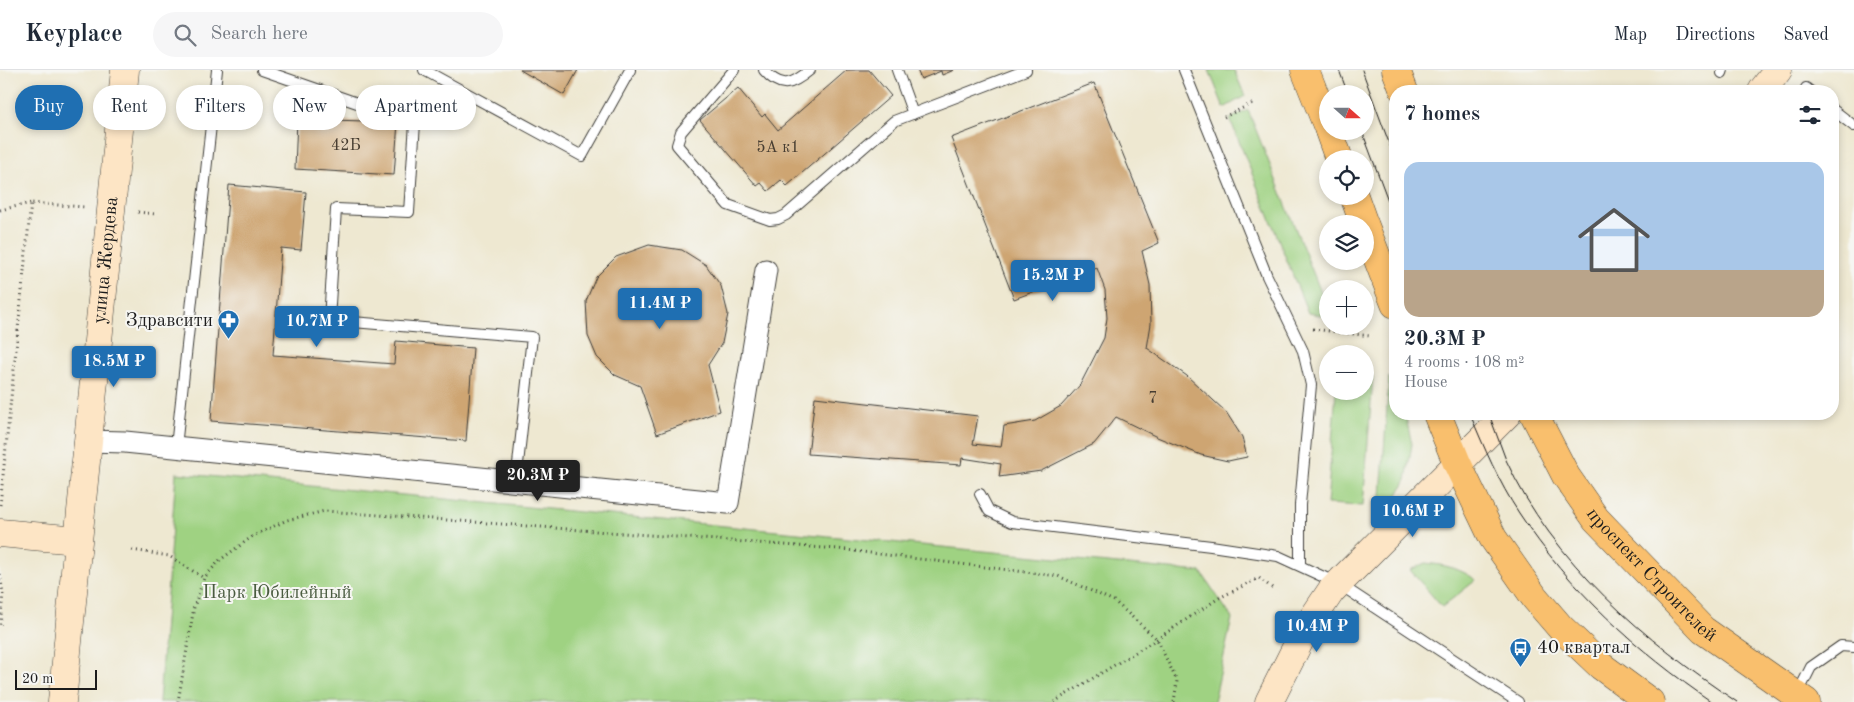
<!DOCTYPE html>
<html lang="en">
<head>
<meta charset="utf-8">
<style>
  :root { --surface:#fff; --page:#f6f6f7; --text:#1f2937; --muted:#747a83; --line:#e0e1e3; --accent:#1f6fb2 }
  body { margin:0; font-family:"Old Standard TT",serif; background:var(--page); color:var(--text); height:100vh; display:flex; flex-direction:column; font-size:19px; white-space:nowrap }
  * { box-sizing:border-box; margin:0 }
  p { font-size:16px; color:var(--muted) }
  .icon { flex:none; width:28px; height:28px; fill:none; stroke:currentColor; stroke-width:2; stroke-linecap:round; stroke-linejoin:round }
  .map { position:relative; flex:1; overflow:hidden }
  .details { position:absolute; left:1389px; top:15px; width:450px; height:335px; display:flex; flex-direction:column; background:var(--surface); border-radius:20px; box-shadow:0 2px 8px #0003 }
  .details>* { flex:none }
  .banner { position:absolute; left:15px; top:15px; width:475px; height:45px; display:flex; gap:10px }
  .needle { width:32px; rotate:111deg }
  .controls { position:absolute; left:1319px; top:15px; display:grid; gap:10px }
  .controls a { display:grid; place-items:center; width:55px; height:55px; border-radius:50%; background:var(--surface); box-shadow:0 2px 8px #0003; font-size:25px }
  .scale { position:absolute; left:15px; bottom:12px; width:82px; box-sizing:border-box; padding-left:5px; border:2px solid #1c1c1c; border-top:0; font-size:14px; line-height:18px; white-space:nowrap; color:#1c1c1c; -webkit-text-stroke:4px #f6f6f2; paint-order:stroke }
  .price { position:absolute; translate:-50% -42px; padding:0 11px; border-radius:5px; background:var(--accent); color:#fff; font-size:16px; line-height:32px; filter:drop-shadow(0 1px 2px #0008) }
  .price::after { content:''; position:absolute; left:50%; top:30px; width:15px; height:11px; margin-left:-8px; background:inherit; clip-path:polygon(0 0,100% 0,50% 100%) }
  .price.current { background:#222; color:#fff }
  ul { padding:0; list-style:none }
  li { display:grid; align-content:center; gap:10px; height:265px; padding:0 15px }
  li span { display:grid; place-items:center; height:155px; border-radius:15px; color:#555 }
  li>.icon { margin-inline-start:auto }
  span .icon { width:90px; height:90px; fill:#fffc; stroke-width:1 }
  li b { font-size:21px }
  h2 { display:flex; justify-content:space-between; align-items:center; height:60px; padding:0 15px; font-size:21px }
  .chip { padding:0 18px; border-radius:22px; background:var(--surface); box-shadow:0 2px 8px #0003; font-size:18px; line-height:45px }
  .chip.current { background:var(--accent); color:#fff }
  header { display:flex; align-items:center; gap:30px; box-sizing:border-box; height:70px; padding:0 25px; background:var(--surface); border-bottom:1px solid var(--line) }
  header strong { font-size:24px }
  nav { display:flex; gap:28px; margin-inline-start:auto; font-size:18px }
  .search { width:350px; height:45px; background:var(--page); display:flex; align-items:center; gap:12px; box-sizing:border-box; padding:0 18px; border-radius:28px; color:var(--muted); font-size:19px }
  .map>svg:first-child { display:block }
  .green { fill:#9fd282; stroke:#5e774f }
  .building { fill:#cea572 }
  .lines { fill:none; stroke-linecap:round; stroke-linejoin:round }
  .service-casing { stroke:#3c3b37; stroke-width:12 }
  .minor-casing { stroke:#3c3b37; stroke-width:23 }
  .secondary-casing { stroke:#3c3b37; stroke-width:29 }
  .primary-casing { stroke:#3c3b37; stroke-width:29 }
  .path { stroke:#3c3b37; stroke-width:3; stroke-dasharray:1 4; stroke-linecap:butt }
  .service { stroke:#fff; stroke-width:10 }
  .minor { stroke:#fff; stroke-width:21 }
  .secondary { stroke:#fde5c5; stroke-width:28 }
  .primary { stroke:#f9bf6d; stroke-width:28 }
  .tram { stroke:#1c1c1c; stroke-width:1 }
  .labels { text-anchor:middle; dominant-baseline:central; stroke-width:4; stroke-linejoin:round; paint-order:stroke }
  .number-label { font-size:16px; fill:#483e32 }
  .street-label { font-size:19px; fill:#1c1c1c; stroke:#f6f6f2 }
  .poi-label { font-size:19px; fill:#1c1c1c; stroke:#f6f6f2; text-anchor:end }
  .park-label { font-size:19px; fill:#4a5c40; stroke:#f6f6f2 }
</style>
</head>
<body>
<header>
<strong>Keyplace</strong>
<div class="search"><svg class="icon" aria-label="search" viewBox="0 0 24 24"><circle cx="10" cy="10" r="6"/><path d="M15 15l6 6"/></svg>Search here</div>
<nav><a>Map</a><a>Directions</a><a>Saved</a></nav>
</header>
<div class="map">
<svg width="1854" height="632" viewBox="0 0 1854 632">
  <rect width="100%" height="100%" fill="#f6f6f2"/>
  <filter id="ink" filterUnits="userSpaceOnUse"><feTurbulence type="fractalNoise" baseFrequency=".02" numOctaves="2"/><feDisplacementMap in="SourceGraphic" scale="10" xChannelSelector="R" yChannelSelector="G"/><feConvolveMatrix kernelMatrix="1 2 1 2 8 2 1 2 1" color-interpolation-filters="sRGB"/></filter>
  <filter id="wash" filterUnits="userSpaceOnUse"><feTurbulence type="fractalNoise" baseFrequency=".0096" numOctaves="4" result="noise"/><feDisplacementMap in="SourceGraphic" scale="20" xChannelSelector="R" yChannelSelector="G"/><feGaussianBlur stdDeviation="1.12" result="paint"/><feColorMatrix in="noise" values="0 0 0 0 0 0 0 0 0 0 0 0 0 0 0 0 0 1.4 0 .05"/><feComposite in="paint" operator="in"/></filter>
  <g filter="url(#wash)">
    <rect width="100%" height="100%" fill="#eee8d1"/>
    <path class="green" d="M1209,0H1234L1245,26L1224,38Z
      M1248,40L1324,230L1327,231V246L1308,243L1230,49Z
      M1365,297L1373,307L1363,436L1327,434L1336,321H1365Z
      M1389,307L1395,320V344H1405L1412,374L1406,410L1388,443L1380,441Z
      M176,403L1201,502L1232,548L1214,632H159Z
      M1425,493C1445,495 1460,498 1476,510L1442,537L1410,500Z"/>
    <g id="blocks">
      <path class="building" d="M520,0H578L564,25Z
        M847,0H869L891,26L787,116L781,110L768,121L761,113L757,116L700,50L738,18L762,47L765,44L778,60Z
        M917,0H954L942,5L941,1L921,9Z
        M1094,13L1159,173L1142,181L1150,215L1151,254L1147,278L1187,306L1226,342L1242,367L1247,387L1228,391L1201,385L1157,367L1116,347L1094,374L1041,401L999,407L1001,394L962,388L961,395L808,384L815,327L978,346L973,374L1001,377L1004,356L1035,351L1061,336L1080,315L1104,268L1107,248L1105,220L1097,198L1014,229L951,68Z
        M297,49L398,52L394,105L295,99Z
        M229,115L306,122L301,180L281,178L273,285L394,294L396,271L473,278L466,371L211,351Z
        M649,175L682,180L706,195L721,216L728,244L722,273L708,295L720,341L657,364L640,316L615,305L597,287L588,266L586,231L596,207L616,187Z"/>
    </g>
  </g>
  <g filter="url(#ink)">
    <use href="#blocks" fill-opacity="0" stroke="#3c3b37" stroke-width="1"/>
    <g class="lines">
      <defs>
        <path id="service" d="M262,0L415,53L409,142L336,139L329,250L532,267L516,412
          M424,0L582,86L630,0
          M734,0L681,62L677,75L728,135L770,150L778,149L786,145L894,51L1026,0
          M764,0C781,20 792,15 810,0
          M897,0L913,44
          M1184,0L1267,206L1303,281L1311,315L1300,435V496
          M1722,3L1723,0
          M1806,18L1810,21
          M1832,39L1854,56
          M176,377L217,0
          M980,424L989,441L1012,452L1211,476L1278,486L1339,514L1518,632
          M1797,625L1811,597L1841,576L1854,577"/>
        <path id="minor" d="M87,371L125,372L728,433L766,200"/>
        <g id="secondary">
          <path d="M1762,21L1778,0"/>
          <path d="M0,463L77,470"/>
          <path id="s1" d="M62,632L125,0"/>
          <path d="M1269,632L1305,560L1331,521L1507,344"/>
        </g>
        <g id="primary">
          <path d="M1305,0L1328,58"/>
          <path d="M1396,0L1404,21"/>
          <path d="M1329,61L1339,89"/>
          <path d="M1354,126L1364,154"/>
          <path d="M1365,156L1395,234"/>
          <path d="M1437,344L1457,393L1493,468L1535,528L1560,557L1601,596L1650,632"/>
          <path id="s2" d="M1534,344L1566,406L1596,449L1703,560L1806,632"/>
        </g>
      </defs>
      <use href="#service" class="service-casing"/>
      <use href="#minor" class="minor-casing"/>
      <use href="#secondary" class="secondary-casing"/>
      <use href="#primary" class="primary-casing"/>
      <path class="path" d="M1224,47L1253,33
        M0,140L31,133
        M138,142L155,144
        M1313,259L1370,266
        M0,435L31,133L85,137
        M132,480L169,486L204,508
        M0,504L3,523L0,557
        M178,632L194,537L204,508L220,490L253,466L287,450L325,441L838,479L1058,506L1114,531L1157,569L1177,611L1174,632
        M1054,632L1157,569L1219,528L1259,508L1275,520"/>
      <use href="#service" class="service"/>
      <use href="#minor" class="minor"/>
      <use href="#secondary" class="secondary"/>
      <use href="#primary" class="primary"/>
      <path class="tram" d="M1339,0L1348,24
        M1362,0L1395,89
        M1362,61L1395,149
        M1470,344C1484,377 1499,413 1519,443C1569,519 1637,581 1712,632
        M1489,344C1495,359 1500,375 1506,390C1552,491 1646,572 1737,632"/>
    </g>
  </g>
  <defs>
    <symbol id="pharmacy-pin" viewBox="-11 -11 22 30"><path d="M0 17L-7.5 6A9.5 9.5 0 1 1 7.5 6Z" fill="#1f6fb2" stroke="#f6f6f2"/><path d="M-2-6h4v4h4v4h-4v4h-4v-4h-4v-4h4Z" fill="#fff"/></symbol>
    <symbol id="bus-pin" viewBox="-11 -11 22 30"><path d="M0 17L-7.5 6A9.5 9.5 0 1 1 7.5 6Z" fill="#1f6fb2" stroke="#f6f6f2"/><path d="M-5-6H5V4H4V6H2V4H-2V6H-4V4H-5ZM-3.5-4V0h7V-4ZM-3.5 1.2v1.5H-2V1.2ZM2 1.2v1.5H3.5V1.2Z" fill="#fff"/></symbol>
  </defs>
  <g fill-rule="evenodd">
    <use href="#pharmacy-pin" x="216" y="238" width="25" height="34"/>
    <use href="#bus-pin" x="1508" y="566" width="25" height="34"/>
  </g>
  <g class="labels">
    <g class="number-label">
      <text x="346" y="76">42Б</text>
      <text x="778" y="78">5А к1</text>
      <text x="1153" y="329">7</text>
    </g>
    <g class="street-label">
      <text stroke="none"><textPath href="#s1" startOffset="444">улица Жердева</textPath></text>
      <text stroke="none"><textPath href="#s2" startOffset="201">проспект Строителей</textPath></text>
    </g>
    <g class="poi-label">
      <text x="213" y="251">Здравсити</text>
      <text x="1537" y="578" text-anchor="start">40 квартал</text>
    </g>
    <g class="park-label">
      <text x="277" y="523">Парк Юбилейный</text>
    </g>
  </g>
</svg>
<div class="controls">
<a><svg class="needle" viewBox="-14 -14 28 28"><path d="M0-13l5 13h-10z" fill="#e53935"/><path d="M0 13l5-13h-10z" fill="#747a83"/></svg></a>
<a><svg class="icon" aria-label="locate" viewBox="0 0 24 24"><circle cx="12" cy="12" r="6"/><path d="M12 2v4M12 18v4M2 12h4M18 12h4"/></svg></a>
<a><svg class="icon" aria-label="layers" viewBox="0 0 24 24"><path d="M12 4l9 5-9 5-9-5zM3 14l9 5 9-5"/></svg></a>
<a>+</a>
<a>−</a>
</div>
<div class="scale">20 m</div>
<b class="price" style="left:1053px;top:232px">15.2M ₽</b>
<b class="price" style="left:660px;top:260px">11.4M ₽</b>
<b class="price" style="left:317px;top:278px">10.7M ₽</b>
<b class="price" style="left:114px;top:318px">18.5M ₽</b>
<b class="price current" style="left:538px;top:432px">20.3M ₽</b>
<b class="price" style="left:1413px;top:468px">10.6M ₽</b>
<b class="price" style="left:1317px;top:583px">10.4M ₽</b>
<div class="banner">
<a class="chip current">Buy</a>
<a class="chip">Rent</a>
<a class="chip">Filters</a>
<a class="chip">New</a>
<a class="chip">Apartment</a>
</div>
<section class="details">
<h2>7 homes<svg class="icon" aria-label="filters" viewBox="0 0 24 24"><path d="M4 7h16M4 17h16"/><circle cx="9" cy="7" r="2"/><circle cx="15" cy="17" r="2"/></svg></h2>
<ul>
<li><span style="background:linear-gradient(#a9c7e8 70%,#b9a48a 0)"><svg class="icon" aria-label="home" viewBox="0 0 24 24"><path d="M3 11l9-7 9 7M6 9v11h12V9"/></svg></span><div><b>20.3M ₽</b><p>4 rooms · 108 m²</p><p>House</p></div></li>
</ul>
</section>
</div>
</body>
</html>
